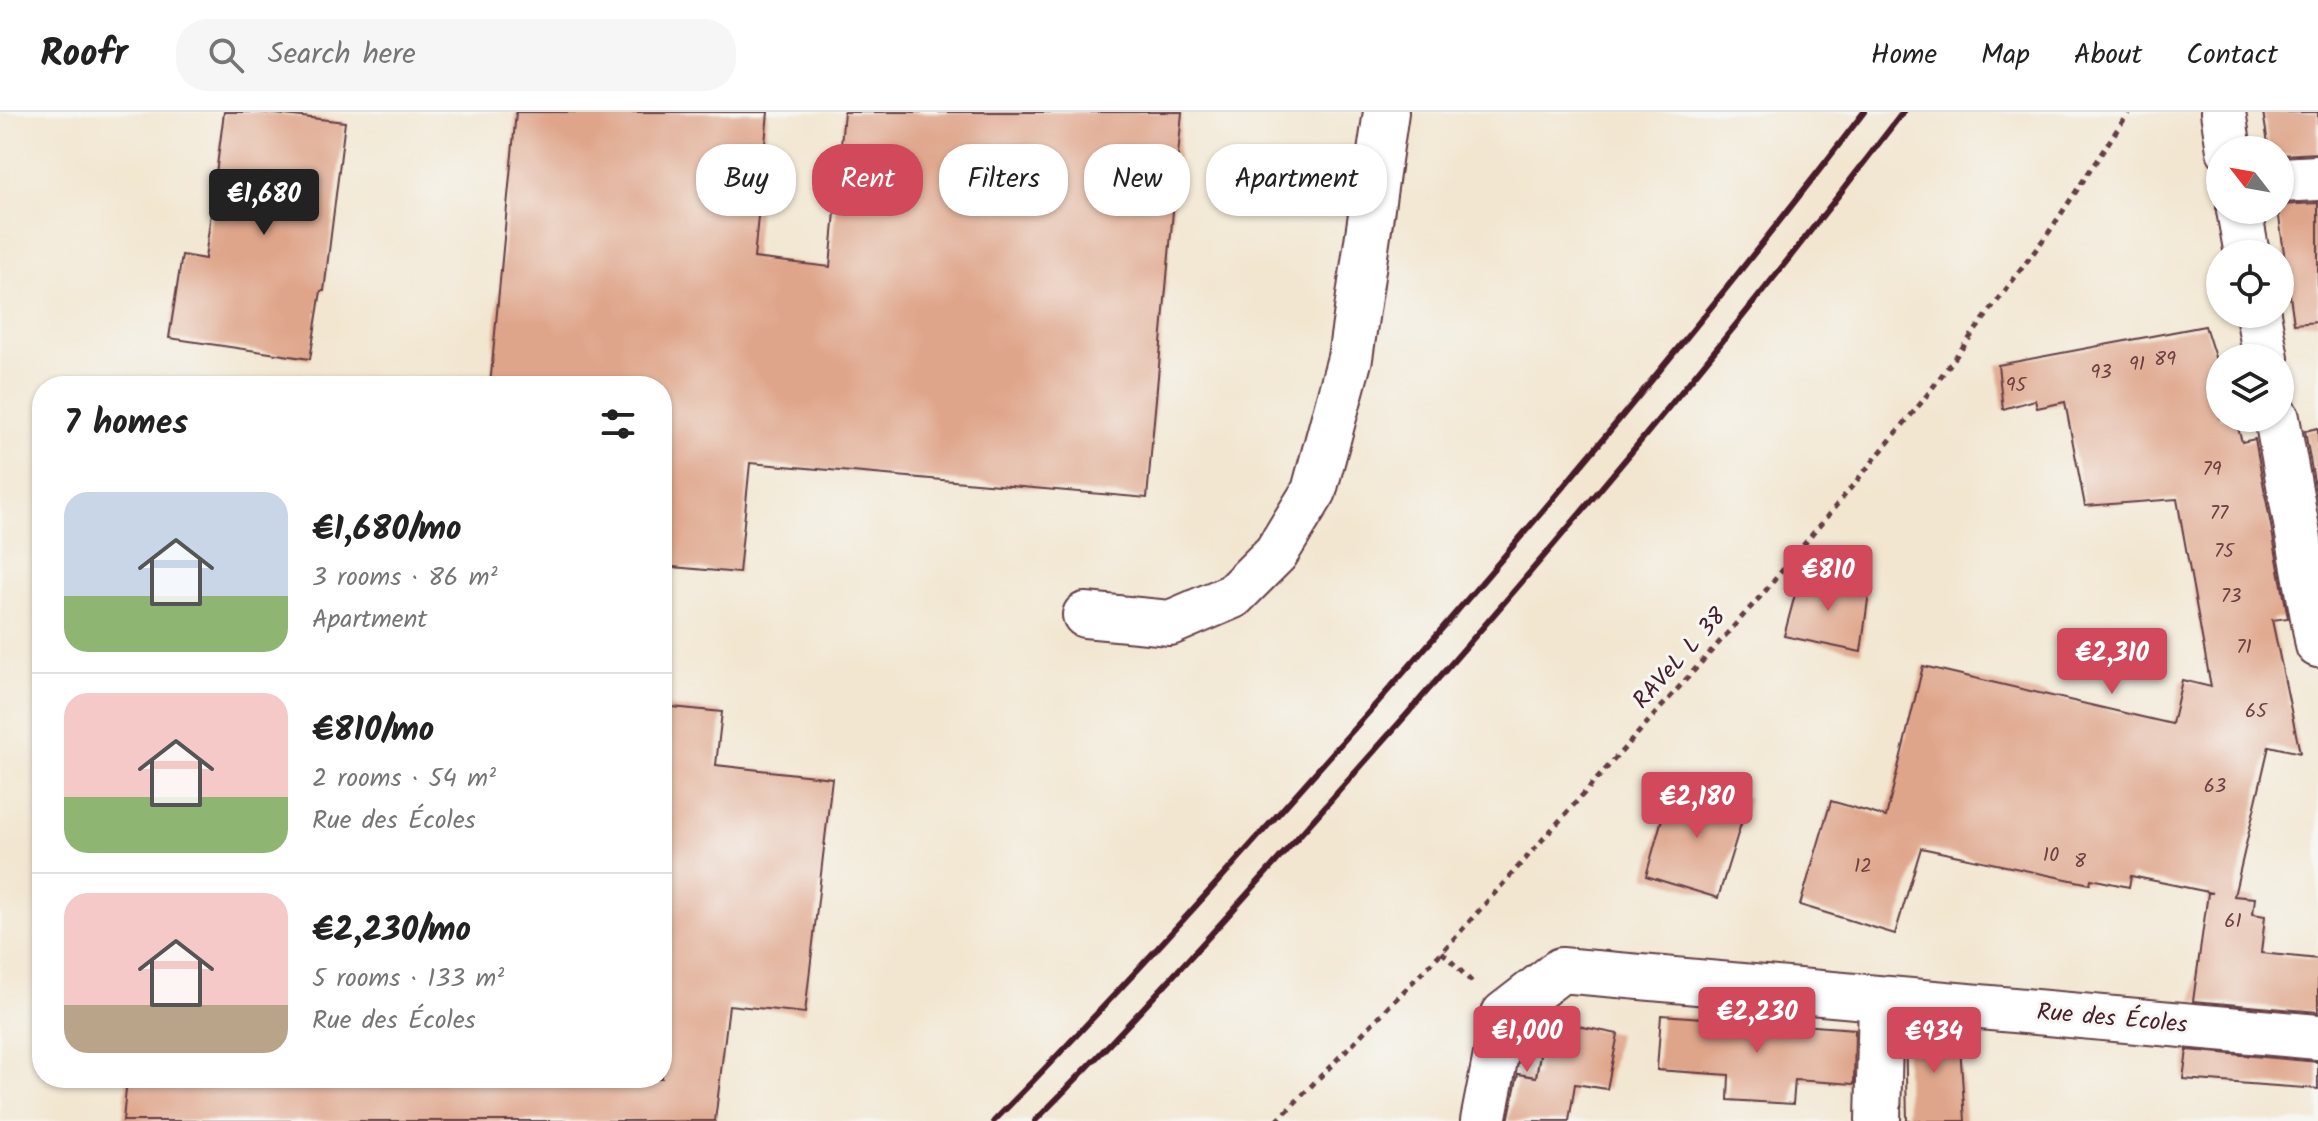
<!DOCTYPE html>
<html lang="en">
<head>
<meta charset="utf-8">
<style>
  :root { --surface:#fff; --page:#f6f6f6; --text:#222; --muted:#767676; --line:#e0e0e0; --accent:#d1495b }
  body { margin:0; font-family:Kalam,sans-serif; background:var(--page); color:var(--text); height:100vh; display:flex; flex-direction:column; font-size:30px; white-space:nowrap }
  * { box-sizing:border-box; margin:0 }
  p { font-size:26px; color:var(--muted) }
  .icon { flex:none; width:44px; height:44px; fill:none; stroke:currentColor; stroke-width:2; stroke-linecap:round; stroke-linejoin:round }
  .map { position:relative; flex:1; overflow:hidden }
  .details { position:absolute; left:32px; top:264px; width:640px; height:712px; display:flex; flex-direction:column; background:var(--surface); border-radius:32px; box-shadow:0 2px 6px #0004 }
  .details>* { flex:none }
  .guide { position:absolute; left:696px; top:32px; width:760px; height:72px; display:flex; gap:16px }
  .needle { width:52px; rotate:301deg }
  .controls { position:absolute; left:2206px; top:24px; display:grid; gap:16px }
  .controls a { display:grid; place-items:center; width:88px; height:88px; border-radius:50%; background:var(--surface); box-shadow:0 2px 6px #0004; font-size:40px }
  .price { position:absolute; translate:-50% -68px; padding:0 18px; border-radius:8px; background:var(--accent); color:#fff; font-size:26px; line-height:52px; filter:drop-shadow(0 2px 4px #0008) }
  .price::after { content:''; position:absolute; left:50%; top:48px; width:24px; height:18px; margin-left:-12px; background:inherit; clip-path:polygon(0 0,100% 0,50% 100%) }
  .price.selected { background:#222; color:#fff }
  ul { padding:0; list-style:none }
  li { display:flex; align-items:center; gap:24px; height:200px; padding:0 32px }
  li+li { border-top:2px solid var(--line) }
  li span { display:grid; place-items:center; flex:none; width:224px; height:160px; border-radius:24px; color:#555 }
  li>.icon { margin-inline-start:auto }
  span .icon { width:96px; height:96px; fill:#fffc; stroke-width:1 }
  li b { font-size:34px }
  h2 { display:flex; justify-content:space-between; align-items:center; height:96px; padding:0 32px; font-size:34px }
  .pill { padding:0 28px; border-radius:32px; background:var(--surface); box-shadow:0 2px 6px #0004; font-size:28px; line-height:72px }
  .pill.selected { background:var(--accent); color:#fff }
  header { display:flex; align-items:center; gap:48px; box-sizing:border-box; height:112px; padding:0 40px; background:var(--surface); border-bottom:2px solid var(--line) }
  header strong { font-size:38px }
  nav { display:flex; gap:44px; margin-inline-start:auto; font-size:28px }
  .search { width:560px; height:72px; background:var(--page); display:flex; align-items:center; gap:20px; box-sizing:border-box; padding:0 28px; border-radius:32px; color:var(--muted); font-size:30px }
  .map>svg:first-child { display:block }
  .building { fill:#dfa58a }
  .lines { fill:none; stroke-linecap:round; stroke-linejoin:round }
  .minor-casing { stroke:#633d44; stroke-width:48 }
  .major-casing { stroke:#633d44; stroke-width:48 }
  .path { stroke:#633d44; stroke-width:5; stroke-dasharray:6 6; stroke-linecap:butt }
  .minor { stroke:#fff; stroke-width:44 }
  .major { stroke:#fff; stroke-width:44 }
  .rail { stroke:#4a1f2b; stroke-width:6 }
  .labels { text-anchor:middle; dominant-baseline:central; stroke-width:6; stroke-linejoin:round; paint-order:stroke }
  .number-label { font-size:20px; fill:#6f4043 }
  .street-label { font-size:24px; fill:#4a1f2b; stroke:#f6f6f2 }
</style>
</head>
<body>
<header>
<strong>Roofr</strong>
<div class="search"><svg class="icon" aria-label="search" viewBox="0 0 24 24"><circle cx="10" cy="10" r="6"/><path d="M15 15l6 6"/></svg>Search here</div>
<nav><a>Home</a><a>Map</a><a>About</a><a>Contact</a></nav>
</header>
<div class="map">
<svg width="2318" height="1009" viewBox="0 0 2318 1009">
  <rect width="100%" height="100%" fill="#f6f6f2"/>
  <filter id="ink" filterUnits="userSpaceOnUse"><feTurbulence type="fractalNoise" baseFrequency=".0125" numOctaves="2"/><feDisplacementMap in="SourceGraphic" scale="16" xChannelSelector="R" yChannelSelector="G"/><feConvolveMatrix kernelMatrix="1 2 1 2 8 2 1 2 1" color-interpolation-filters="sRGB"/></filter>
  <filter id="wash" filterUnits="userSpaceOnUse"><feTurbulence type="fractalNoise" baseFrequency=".006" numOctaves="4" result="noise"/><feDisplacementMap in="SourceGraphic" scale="32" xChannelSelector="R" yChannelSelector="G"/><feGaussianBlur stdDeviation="1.8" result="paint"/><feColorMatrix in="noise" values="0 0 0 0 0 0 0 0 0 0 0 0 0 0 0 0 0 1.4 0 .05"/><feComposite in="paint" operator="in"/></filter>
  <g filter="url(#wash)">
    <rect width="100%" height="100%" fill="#f2e6d0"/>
    <g id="blocks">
      <path class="building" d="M224,0H259L345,10L324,179H321L310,247L169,226L182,143L205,147Z
        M516,0H768L754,146L830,155L844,0H1182L1147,386L750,351L739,461L662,454V274H490Z
        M2263,0H2318V41L2280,43V38H2269Z
        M2318,91V210L2294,212L2278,98L2280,93Z
        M2205,214L2220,261V306H2235L2242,330L2255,327L2288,506L2272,508L2300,641L2269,634L2234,784L2255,786L2253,802L2265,804L2261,841L2318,847V900L2193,889L2208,781H2213L2131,764L2129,775L2091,767L2090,772L1921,736L1895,822L1800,793L1831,689L1886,705L1923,554L2172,612L2182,568L2211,575L2177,387L2085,394L2065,290L2037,296L2035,288L2003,297L1998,253Z
        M2318,316V392L2305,319Z
        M1801,460L1869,480L1861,540L1784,524Z
        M662,594L722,600L716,653L832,666L805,901L729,893L715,1009H123L127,966H662Z
        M1710,674L1749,686L1718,786L1646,764L1670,678L1705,688Z
        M1661,903L1855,917L1854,972L1795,968L1793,992L1728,988L1729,963L1657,958Z
        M1558,910L1618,922L1607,977L1575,972L1569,1009H1508L1518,962L1536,965L1541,937L1551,939Z
        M1905,914L1959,918L1965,1009H1907Z
        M2187,938L2318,950V977L2183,967Z"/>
    </g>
  </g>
  <g filter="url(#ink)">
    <use href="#blocks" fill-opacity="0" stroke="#633d44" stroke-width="2"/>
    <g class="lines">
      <defs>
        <path id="minor" d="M2280,68L2318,66
          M1085,503L1170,511L1233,484L1276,441L1314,379L1350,246L1386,0
          M1483,1009L1504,902L1561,858L2318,925
          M1878,1009L1881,887"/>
        <path id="major" d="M2223,0L2229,38
          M2239,98L2247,142
          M2258,202L2266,246
          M2277,306L2318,533"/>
      </defs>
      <use href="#minor" class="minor-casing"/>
      <use href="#major" class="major-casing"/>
      <path class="path" d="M1442,840L1473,871
        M1277,1009L1442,840L1767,477L1921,291L2049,120L2129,0"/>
      <use href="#minor" class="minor"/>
      <use href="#major" class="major"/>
      <path class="rail" d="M994,1009C1110,891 1220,768 1330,644C1515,436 1695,222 1864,0
        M1035,1009C1148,895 1255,774 1361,654C1549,443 1731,225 1903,0"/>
    </g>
  </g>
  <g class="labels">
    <g class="number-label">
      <text x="2165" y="248">89</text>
      <text x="2137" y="253">91</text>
      <text x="2101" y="261">93</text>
      <text x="2016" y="274">95</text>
      <text x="2212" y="358">79</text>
      <text x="2219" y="402">77</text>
      <text x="2224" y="440">75</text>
      <text x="2231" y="485">73</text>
      <text x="2244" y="536">71</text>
      <text x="2256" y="600">65</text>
      <text x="2215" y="675">63</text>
      <text x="2051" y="744">10</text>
      <text x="2080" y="750">8</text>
      <text x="1863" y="755">12</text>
      <text x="2233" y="810">61</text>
    </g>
    <g class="street-label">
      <text transform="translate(1680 547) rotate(-48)">RAVeL L 38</text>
      <text transform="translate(2112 907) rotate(5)">Rue des Écoles</text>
    </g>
  </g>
</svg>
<div class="controls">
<a><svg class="needle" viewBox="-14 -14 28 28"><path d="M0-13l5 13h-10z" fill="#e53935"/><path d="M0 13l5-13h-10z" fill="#767676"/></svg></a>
<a><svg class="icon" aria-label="locate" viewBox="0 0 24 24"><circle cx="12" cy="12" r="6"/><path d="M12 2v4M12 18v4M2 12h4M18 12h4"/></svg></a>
<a><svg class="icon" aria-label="layers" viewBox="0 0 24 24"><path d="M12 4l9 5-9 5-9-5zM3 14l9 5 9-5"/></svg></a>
</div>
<b class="price selected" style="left:264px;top:125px">€1,680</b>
<b class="price" style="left:1828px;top:501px">€810</b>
<b class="price" style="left:2112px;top:584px">€2,310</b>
<b class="price" style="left:1697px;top:728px">€2,180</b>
<b class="price" style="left:1757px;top:943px">€2,230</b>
<b class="price" style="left:1527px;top:962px">€1,000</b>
<b class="price" style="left:1934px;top:963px">€934</b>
<div class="guide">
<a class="pill">Buy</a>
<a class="pill selected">Rent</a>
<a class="pill">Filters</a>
<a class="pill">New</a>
<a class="pill">Apartment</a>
</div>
<section class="details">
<h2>7 homes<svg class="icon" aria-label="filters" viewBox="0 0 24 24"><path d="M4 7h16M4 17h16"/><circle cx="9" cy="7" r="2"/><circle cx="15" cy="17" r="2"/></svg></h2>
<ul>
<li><span style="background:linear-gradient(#c9d6e8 65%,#8fb573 0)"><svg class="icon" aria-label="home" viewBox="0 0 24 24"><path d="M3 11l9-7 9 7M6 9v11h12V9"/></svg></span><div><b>€1,680/mo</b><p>3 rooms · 86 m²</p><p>Apartment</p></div></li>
<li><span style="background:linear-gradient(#f6c9c9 65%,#8fb573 0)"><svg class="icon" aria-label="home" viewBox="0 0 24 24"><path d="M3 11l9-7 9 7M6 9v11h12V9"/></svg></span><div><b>€810/mo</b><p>2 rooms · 54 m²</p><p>Rue des Écoles</p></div></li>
<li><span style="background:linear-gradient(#f6c9c9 70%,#b9a48a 0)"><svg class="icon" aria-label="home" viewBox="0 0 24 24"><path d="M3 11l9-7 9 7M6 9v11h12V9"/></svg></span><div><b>€2,230/mo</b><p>5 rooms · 133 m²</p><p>Rue des Écoles</p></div></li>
</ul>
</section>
</div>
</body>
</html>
